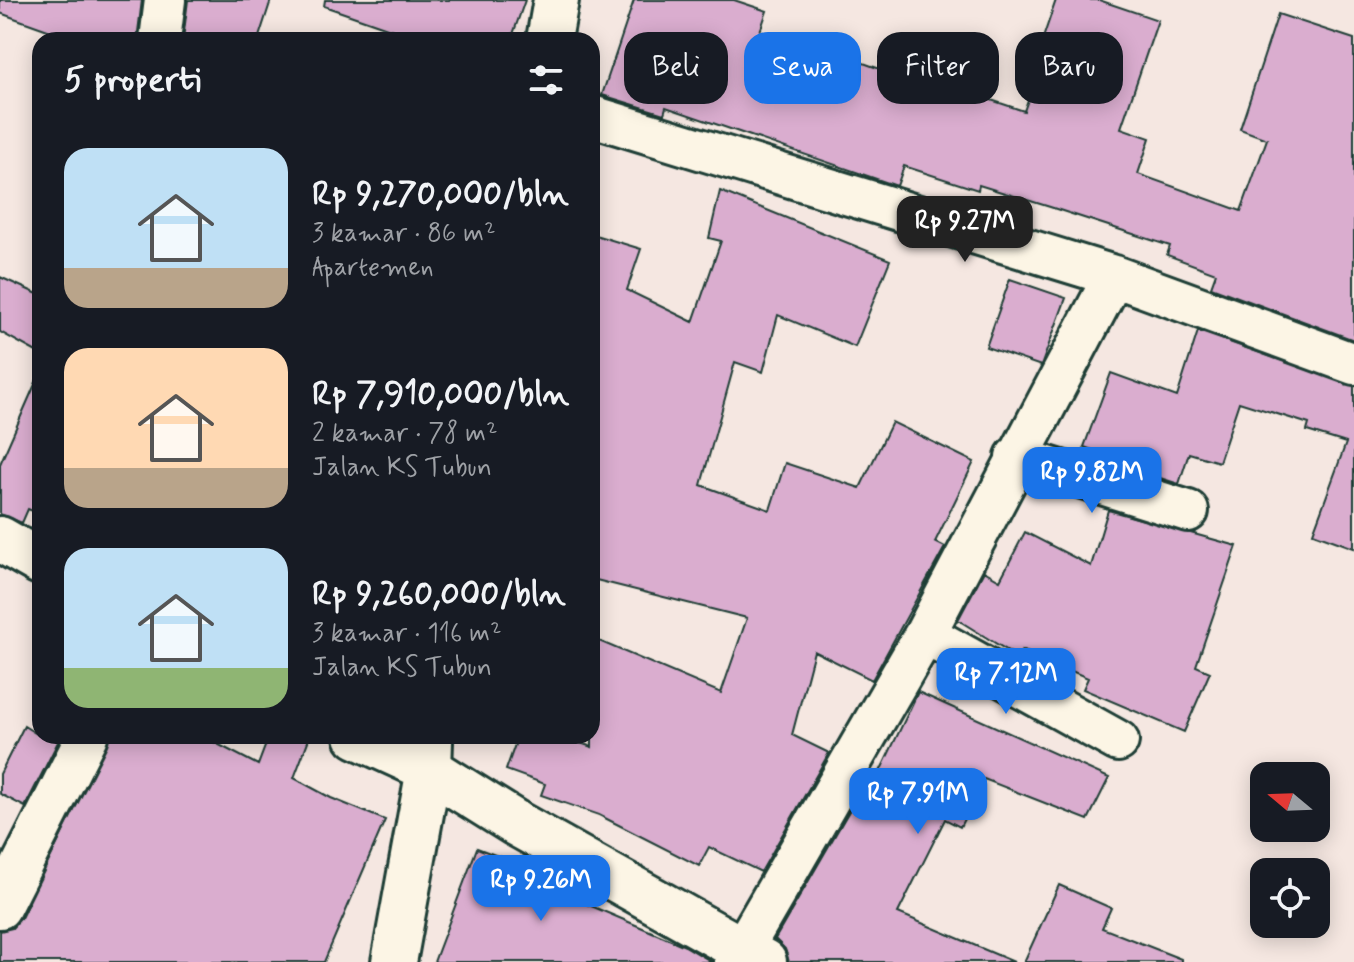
<!DOCTYPE html>
<html lang="id">
<head>
<meta charset="utf-8">
<style>
  :root { --surface:#171b24; --page:#242831; --text:#f1f3f6; --muted:#9ea1a6; --accent:#1a73e8 }
  body { margin:0; font-family:Mynerve,sans-serif; background:var(--page); color:var(--text); height:100vh; display:flex; flex-direction:column; font-size:30px; white-space:nowrap }
  * { box-sizing:border-box; margin:0 }
  p { font-size:26px; color:var(--muted) }
  .icon { flex:none; width:44px; height:44px; fill:none; stroke:currentColor; stroke-width:2; stroke-linecap:round; stroke-linejoin:round }
  .map { position:relative; flex:1; overflow:hidden }
  .panel { position:absolute; left:32px; top:32px; width:568px; height:712px; display:flex; flex-direction:column; background:var(--surface); border-radius:24px; box-shadow:0 4px 20px #0003 }
  .panel>* { flex:none }
  .hud { position:absolute; left:624px; top:32px; width:610px; height:72px; display:flex; gap:16px }
  .needle { width:52px; rotate:289deg }
  .fabs { position:absolute; left:1250px; top:762px; display:grid; gap:16px }
  .fabs a { display:grid; place-items:center; width:80px; height:80px; border-radius:16px; background:var(--surface); box-shadow:0 4px 20px #0003; font-size:40px }
  .price { position:absolute; translate:-50% -68px; padding:0 18px; border-radius:16px; background:var(--accent); color:#fff; font-size:26px; line-height:52px; filter:drop-shadow(0 2px 4px #0008) }
  .price::after { content:''; position:absolute; left:50%; top:48px; width:24px; height:18px; margin-left:-12px; background:inherit; clip-path:polygon(0 0,100% 0,50% 100%) }
  .price.active { background:#222; color:#fff }
  ul { padding:0; list-style:none }
  li { display:flex; align-items:center; gap:24px; height:200px; padding:0 32px }
  li span { display:grid; place-items:center; flex:none; width:224px; height:160px; border-radius:24px; color:#555 }
  li>.icon { margin-inline-start:auto }
  span .icon { width:96px; height:96px; fill:#fffc; stroke-width:1 }
  li b { font-size:34px }
  h2 { display:flex; justify-content:space-between; align-items:center; height:96px; padding:0 32px; font-size:34px }
  .chip { padding:0 28px; border-radius:24px; background:var(--surface); box-shadow:0 4px 20px #0003; font-size:28px; line-height:72px }
  .chip.active { background:var(--accent); color:#fff }
  .map>svg:first-child { display:block }
  .building { fill:#daadcf; stroke:#1f3d34; stroke-width:2 }
  .lines { fill:none; stroke-linecap:round; stroke-linejoin:round }
  .street-casing { stroke:#1f3d34; stroke-width:46 }
  .secondary-casing { stroke:#1f3d34; stroke-width:50 }
  .street { stroke:#fcf5e5; stroke-width:40 }
  .secondary { stroke:#fcf5e5; stroke-width:44 }
</style>
</head>
<body>
<div class="map">
<svg width="1354" height="962" viewBox="0 0 1354 962">
  <rect width="100%" height="100%" fill="#f5e7e1"/>
  <filter id="ink" filterUnits="userSpaceOnUse"><feTurbulence type="fractalNoise" baseFrequency=".0125" numOctaves="2"/><feDisplacementMap in="SourceGraphic" scale="16" xChannelSelector="R" yChannelSelector="G"/><feConvolveMatrix kernelMatrix="1 2 1 2 8 2 1 2 1" color-interpolation-filters="sRGB"/></filter>
  <g filter="url(#ink)">
    <path class="building" d="M0,0H142L137,40H76L0,13Z
      M188,0H271L258,40H183Z
      M325,0H525L511,40H422L324,6Z
      M634,0H734L767,11L748,67L830,95L844,56L944,92L946,85L1024,111L1048,43L1042,41L1056,0H1099L1158,20L1121,128L1150,138L1138,174L1241,211L1267,139L1240,129L1278,14L1354,39V340L1211,287L1216,273L1167,255L1170,246L1050,207L979,185L978,190L904,166L897,186L666,107L664,114L602,95Z
      M720,191L890,260L855,347L778,315L763,372L735,362L701,485L770,510L785,463L860,488L892,422L974,462L935,542L945,547L872,680L814,651L792,735L829,753L761,872L709,847L699,866L599,815L541,795L545,784L506,770L518,736H560L592,747V638L721,693L747,618L592,579V234L641,249L627,290L693,322L721,241L709,238Z
      M0,277L40,295V354L0,332Z
      M1010,279L1066,298L1041,366L986,347Z
      M1198,331L1354,386V548L1313,533L1346,443L1307,431L1309,424L1239,402L1219,462L1189,453L1179,484L1122,466L1123,461L1084,447L1111,373L1177,397Z
      M40,373V514L28,509L22,523L0,514V464Z
      M1108,510L1237,546L1196,666L1210,672L1184,732L1083,689L1088,678L1022,650L1018,657L958,620L984,571L1000,580L1025,532L1091,566Z
      M918,692L1109,778L1088,820L984,779L960,827L945,819L898,913L1014,962H789L785,949L775,939L871,773L878,776Z
      M24,726L40,736H61L25,807L0,794V774Z
      M110,736H202L258,765L269,736H310L294,778L331,798L385,820L324,962H0V931L12,928L21,918Z
      M477,848L568,883L563,894L685,946L712,962H434Z
      M1059,885L1111,908L1102,928L1181,959V962H1024Z"/>
    <g class="lines">
      <defs>
        <path id="street" d="M160,40L165,0
          M592,116L1114,276L1354,364
          M1016,457L1188,511
          M925,634L1118,741
          M0,908L87,736
          M735,962L925,634L1114,276"/>
        <path id="secondary" d="M549,40L556,0
          M0,539L40,562
          M357,736L429,769L517,824L764,962
          M394,962L429,769L430,742"/>
      </defs>
      <use href="#street" class="street-casing"/>
      <use href="#secondary" class="secondary-casing"/>
      <use href="#street" class="street"/>
      <use href="#secondary" class="secondary"/>
    </g>
  </g>
</svg>
<div class="fabs">
<a><svg class="needle" viewBox="-14 -14 28 28"><path d="M0-13l5 13h-10z" fill="#e53935"/><path d="M0 13l5-13h-10z" fill="#9ea1a6"/></svg></a>
<a><svg class="icon" aria-label="locate" viewBox="0 0 24 24"><circle cx="12" cy="12" r="6"/><path d="M12 2v4M12 18v4M2 12h4M18 12h4"/></svg></a>
</div>
<b class="price active" style="left:965px;top:264px">Rp 9.27M</b>
<b class="price" style="left:1092px;top:515px">Rp 9.82M</b>
<b class="price" style="left:1006px;top:716px">Rp 7.12M</b>
<b class="price" style="left:918px;top:836px">Rp 7.91M</b>
<b class="price" style="left:541px;top:923px">Rp 9.26M</b>
<div class="hud">
<a class="chip">Beli</a>
<a class="chip active">Sewa</a>
<a class="chip">Filter</a>
<a class="chip">Baru</a>
</div>
<section class="panel">
<h2>5 properti<svg class="icon" aria-label="filters" viewBox="0 0 24 24"><path d="M4 7h16M4 17h16"/><circle cx="9" cy="7" r="2"/><circle cx="15" cy="17" r="2"/></svg></h2>
<ul>
<li><span style="background:linear-gradient(#bfe0f5 75%,#b9a48a 0)"><svg class="icon" aria-label="home" viewBox="0 0 24 24"><path d="M3 11l9-7 9 7M6 9v11h12V9"/></svg></span><div><b>Rp 9,270,000/bln</b><p>3 kamar · 86 m²</p><p>Apartemen</p></div></li>
<li><span style="background:linear-gradient(#ffd9b3 75%,#b9a48a 0)"><svg class="icon" aria-label="home" viewBox="0 0 24 24"><path d="M3 11l9-7 9 7M6 9v11h12V9"/></svg></span><div><b>Rp 7,910,000/bln</b><p>2 kamar · 78 m²</p><p>Jalan KS Tubun</p></div></li>
<li><span style="background:linear-gradient(#bfe0f5 75%,#8fb573 0)"><svg class="icon" aria-label="home" viewBox="0 0 24 24"><path d="M3 11l9-7 9 7M6 9v11h12V9"/></svg></span><div><b>Rp 9,260,000/bln</b><p>3 kamar · 116 m²</p><p>Jalan KS Tubun</p></div></li>
</ul>
</section>
</div>
</body>
</html>
